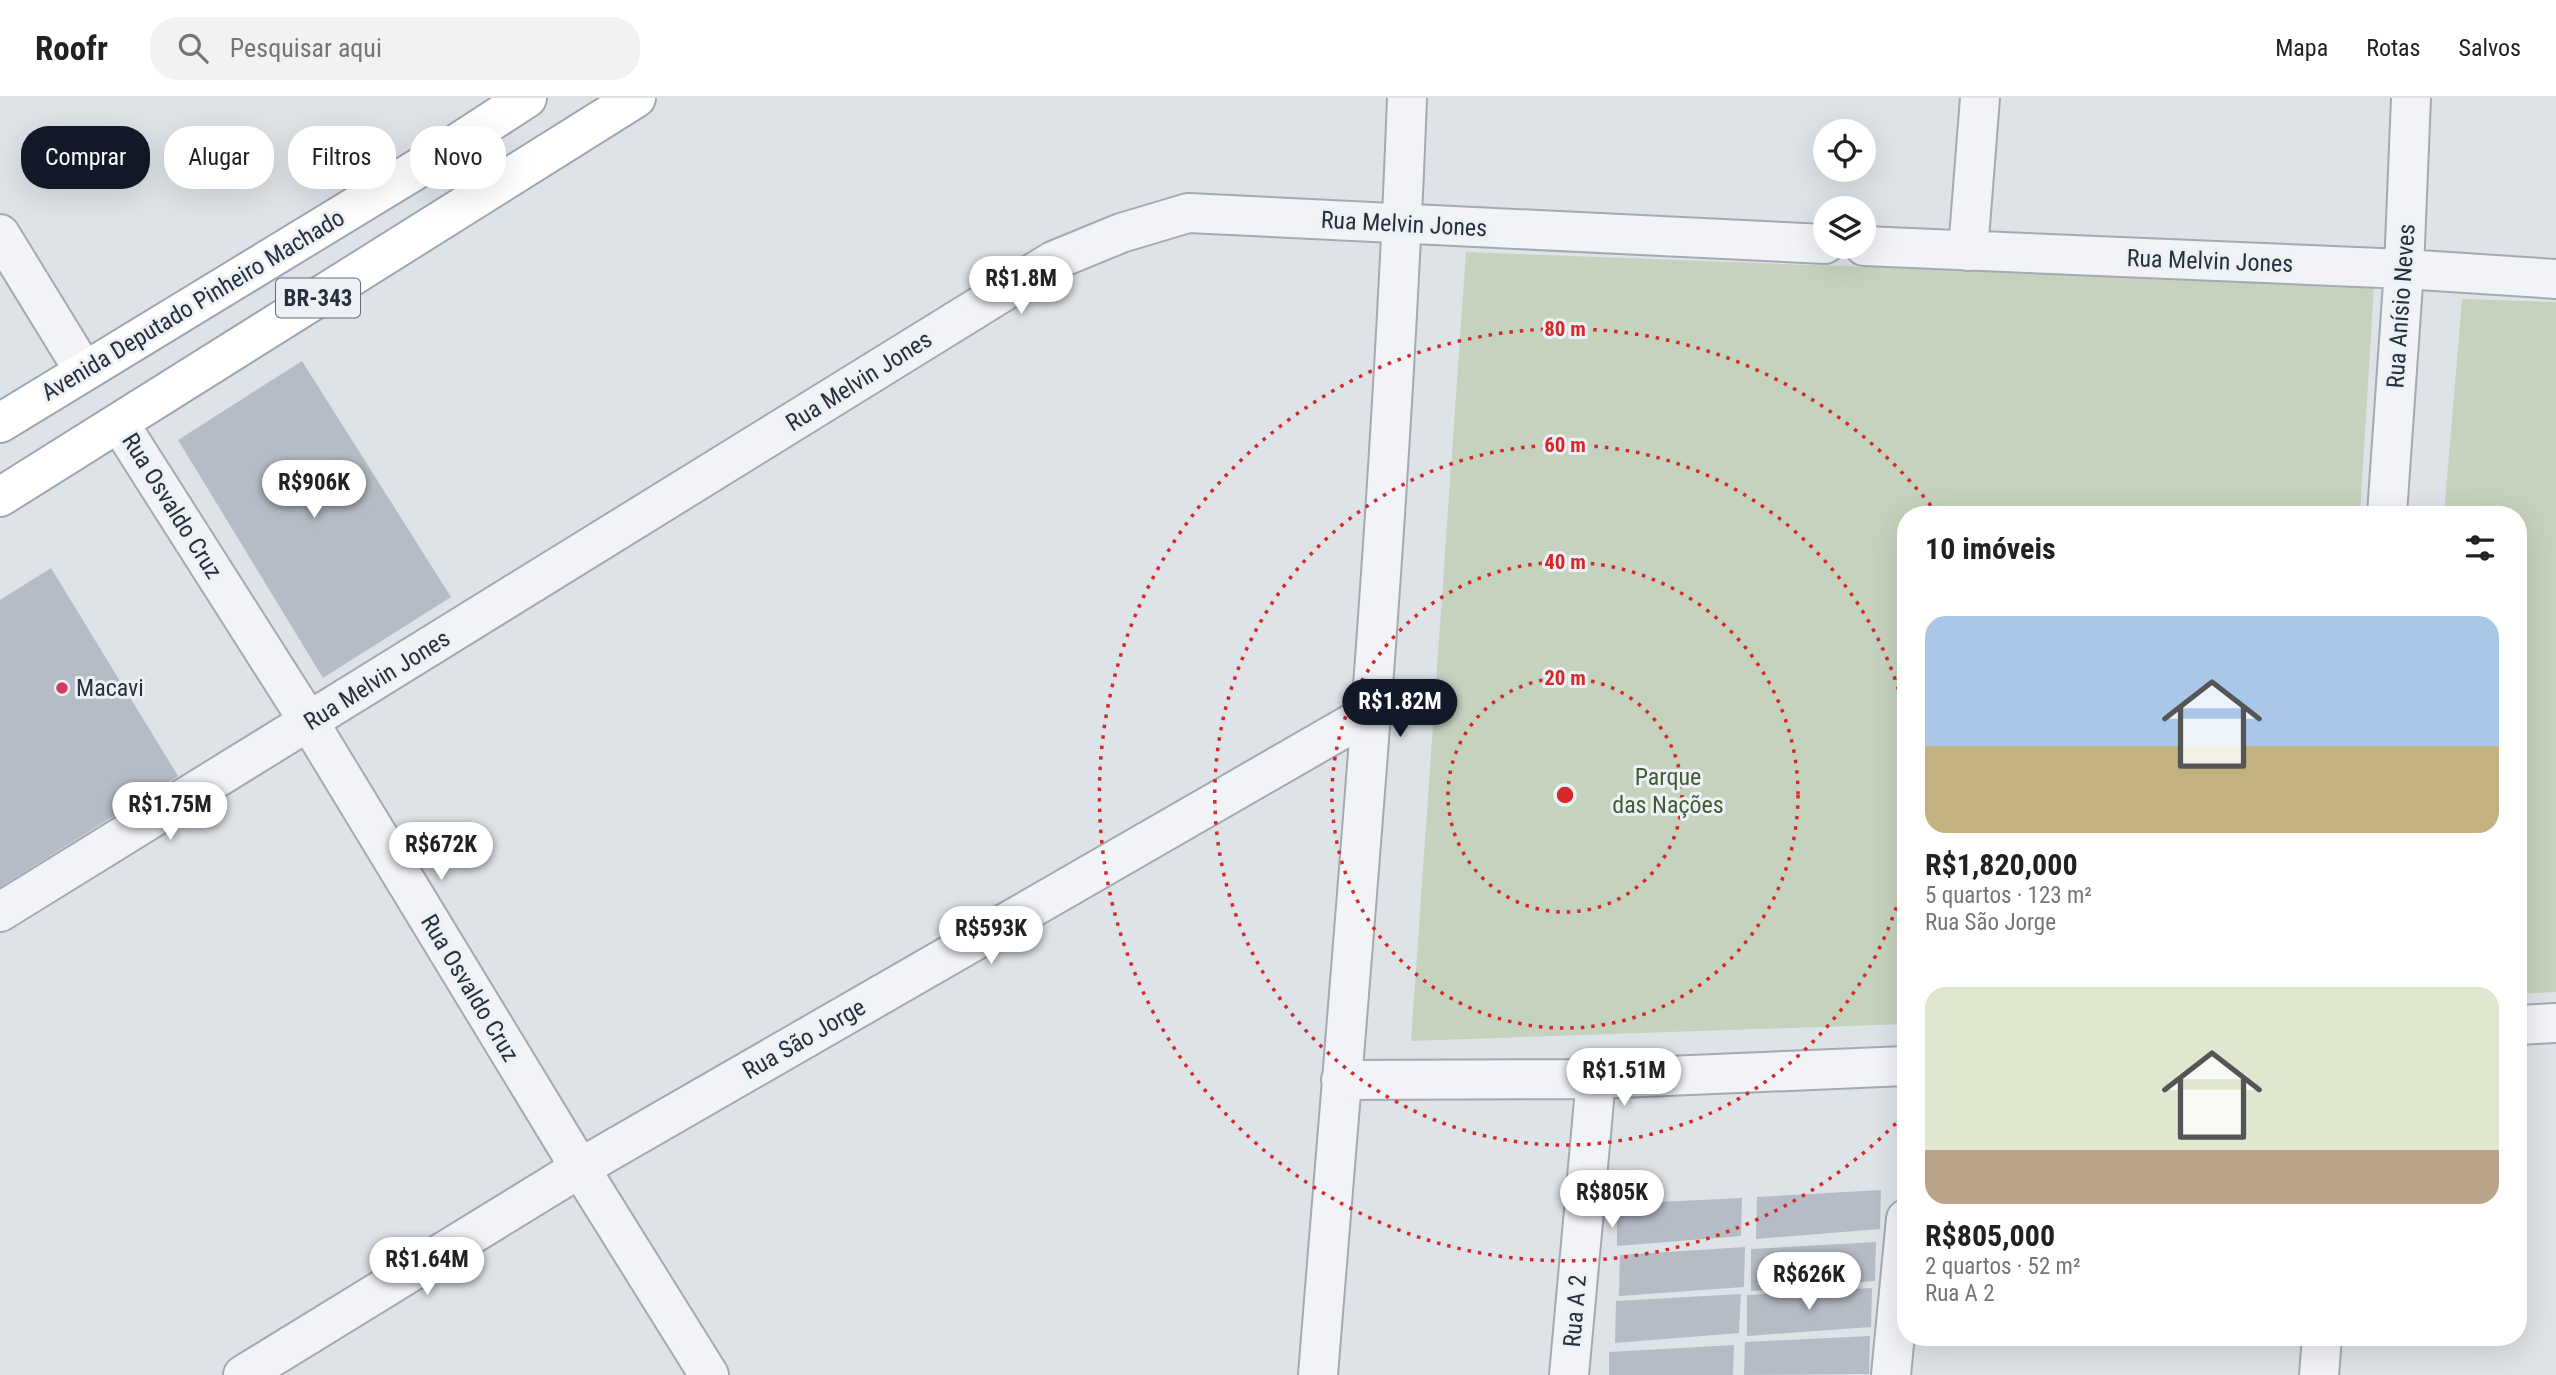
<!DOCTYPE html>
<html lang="pt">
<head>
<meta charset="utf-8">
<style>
  :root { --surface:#fff; --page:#f2f2f2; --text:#202124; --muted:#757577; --line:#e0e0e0; --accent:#111827 }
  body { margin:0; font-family:"Roboto Condensed",sans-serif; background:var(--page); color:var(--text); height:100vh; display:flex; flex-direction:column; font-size:26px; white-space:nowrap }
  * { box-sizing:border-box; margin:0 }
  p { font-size:23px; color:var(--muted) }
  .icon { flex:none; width:38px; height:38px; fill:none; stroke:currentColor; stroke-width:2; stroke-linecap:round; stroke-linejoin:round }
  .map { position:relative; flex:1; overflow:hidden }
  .drawer { position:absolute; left:1897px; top:408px; width:630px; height:840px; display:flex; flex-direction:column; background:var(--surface); border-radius:28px; box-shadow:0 7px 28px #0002 }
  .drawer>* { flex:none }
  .hud { position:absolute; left:21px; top:28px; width:665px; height:63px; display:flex; gap:14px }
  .fabs { position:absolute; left:1813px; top:21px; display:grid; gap:14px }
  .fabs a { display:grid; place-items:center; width:63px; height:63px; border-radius:50%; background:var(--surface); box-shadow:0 7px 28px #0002; font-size:35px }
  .price { position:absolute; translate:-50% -60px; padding:0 16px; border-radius:24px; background:#fff; color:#222; font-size:23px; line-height:46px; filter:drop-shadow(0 2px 4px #0008) }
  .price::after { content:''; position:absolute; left:50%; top:42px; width:21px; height:16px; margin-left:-10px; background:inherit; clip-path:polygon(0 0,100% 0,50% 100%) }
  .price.selected { background:var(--accent); color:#fff }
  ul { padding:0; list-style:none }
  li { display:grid; align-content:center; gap:14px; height:371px; padding:0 28px }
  li span { display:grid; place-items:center; height:217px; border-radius:21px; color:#555 }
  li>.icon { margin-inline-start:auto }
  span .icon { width:126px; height:126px; fill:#fffc; stroke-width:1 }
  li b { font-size:30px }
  h2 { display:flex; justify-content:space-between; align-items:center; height:84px; padding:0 28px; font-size:30px }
  .tag { padding:0 24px; border-radius:28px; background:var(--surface); box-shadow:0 7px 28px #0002; font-size:24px; line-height:63px }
  .tag.selected { background:var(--accent); color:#fff }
  header { display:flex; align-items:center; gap:42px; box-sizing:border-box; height:98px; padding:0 35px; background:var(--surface); border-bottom:2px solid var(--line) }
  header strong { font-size:33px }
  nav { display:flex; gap:38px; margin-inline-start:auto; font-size:24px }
  .search { width:490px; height:63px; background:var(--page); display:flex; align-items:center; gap:18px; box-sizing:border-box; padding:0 24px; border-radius:28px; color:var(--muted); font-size:26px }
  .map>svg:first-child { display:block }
  .green { fill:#c5d3be }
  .building { fill:#b5bcc6 }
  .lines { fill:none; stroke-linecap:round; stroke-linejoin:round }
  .minor-casing { stroke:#a3aab2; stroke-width:42 }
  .major-casing { stroke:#9ca7b5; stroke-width:42 }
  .minor { stroke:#f1f3f7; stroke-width:38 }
  .major { stroke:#fff; stroke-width:38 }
  .ring { fill:none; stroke:#d62828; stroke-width:3.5; stroke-dasharray:3.5 7 }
  .poi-dot { fill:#d63a5a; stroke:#edf1f6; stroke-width:2.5 }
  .labels { text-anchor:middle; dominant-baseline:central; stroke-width:6; stroke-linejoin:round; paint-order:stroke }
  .shield { fill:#edf1f6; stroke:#626b77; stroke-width:2 }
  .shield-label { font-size:23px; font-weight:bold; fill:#263140 }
  .street-label { font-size:24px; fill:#263140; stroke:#edf1f6 }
  .poi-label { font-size:24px; fill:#263140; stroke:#edf1f6; text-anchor:start }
  .park-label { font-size:24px; fill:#3d5d33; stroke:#edf1f6 }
  .centre { fill:#d62828; stroke:#edf1f6; stroke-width:3.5 }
  .ring-label { font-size:21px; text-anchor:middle; font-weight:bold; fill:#d62828; stroke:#edf1f6; stroke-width:6; stroke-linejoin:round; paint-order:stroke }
</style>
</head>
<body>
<header>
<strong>Roofr</strong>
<div class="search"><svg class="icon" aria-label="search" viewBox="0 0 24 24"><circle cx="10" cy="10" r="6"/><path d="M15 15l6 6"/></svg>Pesquisar aqui</div>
<nav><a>Mapa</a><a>Rotas</a><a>Salvos</a></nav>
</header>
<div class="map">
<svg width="2556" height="1277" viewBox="0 0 2556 1277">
  <rect width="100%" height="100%" fill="#dee3e8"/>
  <path class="green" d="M1466,154L2374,188L2360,416H1906V926L1411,943Z
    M2462,201L2556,204V894L2518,896V416H2444Z"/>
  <path class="building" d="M302,263L451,499L323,580L178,342Z
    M51,470L178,678L0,789V502Z
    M1881,1092L1880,1131L1756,1141L1757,1099Z
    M1742,1100L1741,1138L1617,1148V1106Z
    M1876,1144L1875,1183L1751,1193V1151Z
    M1745,1149L1744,1189L1619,1198L1620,1157Z
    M1872,1190L1871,1229L1747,1238V1197Z
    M1741,1196L1739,1235L1615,1245L1616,1203Z
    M1870,1238L1869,1276L1744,1277L1745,1244Z
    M1734,1247L1733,1277H1609V1254Z"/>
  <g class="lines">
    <defs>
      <path id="minor" d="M0,136L84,273
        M1864,148L2404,171L2556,181
        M1968,153L1980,0
        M119,325L309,624L580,1070L709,1277
        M2387,416L2404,171L2411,0
        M0,814L1053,163L1121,135L1188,115L1825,146
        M2518,927L2556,925
        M1341,982L1596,981L1906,968
        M243,1277L580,1070L1372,614
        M1318,1277C1352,852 1391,426 1407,0
        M1569,1277L1596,981
        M1891,1277L1906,1121
        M2319,1277L2322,1239"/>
      <path id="major" d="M0,325L427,65L527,0
        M0,399L636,0"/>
    </defs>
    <use href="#minor" class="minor-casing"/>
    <use href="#major" class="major-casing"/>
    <use href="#minor" class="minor"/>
    <use href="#major" class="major"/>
  </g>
  <g class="ring">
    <circle cx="1565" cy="697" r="117"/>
    <circle cx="1565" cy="697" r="233"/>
    <path d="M1905 779A350 350 0 1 1 1905 615"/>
    <path d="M1903 1018A466 466 0 1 1 1935 413"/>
  </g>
  <circle class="poi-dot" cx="62" cy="590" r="7"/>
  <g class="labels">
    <rect class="shield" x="276" y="180.5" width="84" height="39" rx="5"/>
    <g class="shield-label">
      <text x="318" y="200">BR-343</text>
    </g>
    <g class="street-label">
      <text transform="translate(1404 126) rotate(3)">Rua Melvin Jones</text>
      <text transform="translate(2210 163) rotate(2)">Rua Melvin Jones</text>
      <text transform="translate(193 207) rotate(-31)">Avenida Deputado Pinheiro Machado</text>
      <text transform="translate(2401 208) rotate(-86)">Rua Anísio Neves</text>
      <text transform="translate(859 283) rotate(-32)">Rua Melvin Jones</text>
      <text transform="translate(172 408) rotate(58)">Rua Osvaldo Cruz</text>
      <text transform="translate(377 582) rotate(-32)">Rua Melvin Jones</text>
      <text transform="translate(470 890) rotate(59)">Rua Osvaldo Cruz</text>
      <text transform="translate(804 941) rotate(-30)">Rua São Jorge</text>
      <text transform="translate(1575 1213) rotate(-85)">Rua A 2</text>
    </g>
    <g class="poi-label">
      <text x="76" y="590">Macavi</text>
    </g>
    <g class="park-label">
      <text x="1668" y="679">Parque<tspan x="1668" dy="28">das Nações</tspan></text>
    </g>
  </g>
  <circle cx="1565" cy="697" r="10" class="centre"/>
  <g class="ring-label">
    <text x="1565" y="238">80 m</text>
    <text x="1565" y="354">60 m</text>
    <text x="1565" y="471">40 m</text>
    <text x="1565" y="587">20 m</text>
  </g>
</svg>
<div class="fabs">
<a><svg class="icon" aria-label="locate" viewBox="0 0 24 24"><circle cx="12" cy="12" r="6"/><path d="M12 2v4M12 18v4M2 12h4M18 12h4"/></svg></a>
<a><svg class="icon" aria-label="layers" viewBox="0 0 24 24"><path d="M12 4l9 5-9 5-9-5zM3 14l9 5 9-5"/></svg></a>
</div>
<b class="price" style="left:1021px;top:218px">R$1.8M</b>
<b class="price" style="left:314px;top:422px">R$906K</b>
<b class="price selected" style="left:1400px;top:641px">R$1.82M</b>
<b class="price" style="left:170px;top:744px">R$1.75M</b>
<b class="price" style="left:441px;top:784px">R$672K</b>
<b class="price" style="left:991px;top:868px">R$593K</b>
<b class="price" style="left:1624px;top:1010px">R$1.51M</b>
<b class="price" style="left:1612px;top:1132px">R$805K</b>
<b class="price" style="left:427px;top:1199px">R$1.64M</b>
<b class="price" style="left:1809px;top:1214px">R$626K</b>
<div class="hud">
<a class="tag selected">Comprar</a>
<a class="tag">Alugar</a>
<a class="tag">Filtros</a>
<a class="tag">Novo</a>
</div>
<section class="drawer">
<h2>10 imóveis<svg class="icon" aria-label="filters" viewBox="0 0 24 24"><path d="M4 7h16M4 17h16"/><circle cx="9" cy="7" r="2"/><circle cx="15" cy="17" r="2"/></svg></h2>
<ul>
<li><span style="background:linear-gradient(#a9c7e8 60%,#c2b280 0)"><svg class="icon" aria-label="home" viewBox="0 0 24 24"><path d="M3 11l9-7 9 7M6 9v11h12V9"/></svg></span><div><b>R$1,820,000</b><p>5 quartos · 123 m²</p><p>Rua São Jorge</p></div></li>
<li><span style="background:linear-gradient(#dfe7d0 75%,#b9a48a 0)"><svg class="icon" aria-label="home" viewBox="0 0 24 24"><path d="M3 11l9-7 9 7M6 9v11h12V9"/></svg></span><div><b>R$805,000</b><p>2 quartos · 52 m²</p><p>Rua A 2</p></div></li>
</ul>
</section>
</div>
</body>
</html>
